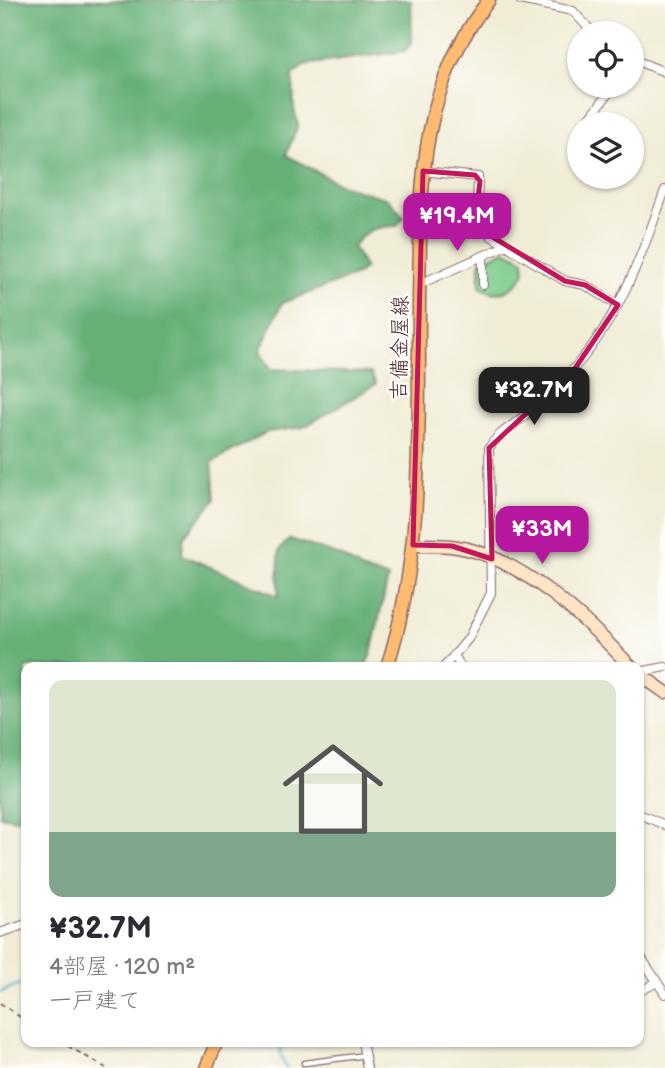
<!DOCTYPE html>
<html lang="ja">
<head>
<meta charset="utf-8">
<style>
  :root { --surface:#fff; --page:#f7f7f7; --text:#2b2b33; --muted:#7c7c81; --accent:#b5179e }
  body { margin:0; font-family:"Balsamiq Sans","Klee One",sans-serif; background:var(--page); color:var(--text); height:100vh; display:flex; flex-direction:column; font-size:26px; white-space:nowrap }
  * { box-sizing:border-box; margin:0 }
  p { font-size:23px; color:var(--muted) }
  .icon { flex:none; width:38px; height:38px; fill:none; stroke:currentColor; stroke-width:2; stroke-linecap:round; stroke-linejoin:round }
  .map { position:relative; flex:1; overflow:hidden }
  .drawer { position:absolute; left:21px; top:662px; width:623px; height:385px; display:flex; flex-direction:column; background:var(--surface); border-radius:14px; box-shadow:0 2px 5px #0004 }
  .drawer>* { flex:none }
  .fabs { position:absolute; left:567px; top:21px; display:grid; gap:14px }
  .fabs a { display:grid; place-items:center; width:77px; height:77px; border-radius:50%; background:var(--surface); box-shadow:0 2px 5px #0004; font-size:35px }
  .price { position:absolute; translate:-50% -60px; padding:0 16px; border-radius:14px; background:var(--accent); color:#fff; font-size:23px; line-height:46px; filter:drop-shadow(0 2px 4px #0008) }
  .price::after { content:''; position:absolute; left:50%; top:42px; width:21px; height:16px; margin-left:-10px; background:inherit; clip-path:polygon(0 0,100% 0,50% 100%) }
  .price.active { background:#222; color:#fff }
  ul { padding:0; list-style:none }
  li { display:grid; align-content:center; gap:14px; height:371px; padding:0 28px }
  li span { display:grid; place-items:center; height:217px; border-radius:14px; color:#555 }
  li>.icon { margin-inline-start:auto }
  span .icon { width:126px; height:126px; fill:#fffc; stroke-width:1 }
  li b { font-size:30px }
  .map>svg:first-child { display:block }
  .green { fill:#7ecd8d; stroke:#64765c; stroke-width:2 }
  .forest { fill:#66b078; stroke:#586852; stroke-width:2 }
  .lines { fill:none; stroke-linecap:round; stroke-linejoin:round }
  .stream { stroke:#59aed5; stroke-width:2.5 }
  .lane-casing { stroke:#846766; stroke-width:7 }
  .street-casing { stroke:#846766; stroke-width:10 }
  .secondary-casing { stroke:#846766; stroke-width:15 }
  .primary-casing { stroke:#846766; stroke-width:15 }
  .path { stroke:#846766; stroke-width:2; stroke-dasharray:5 5; stroke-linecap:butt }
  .lane { stroke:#fff; stroke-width:4.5 }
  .street { stroke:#fff; stroke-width:8 }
  .secondary { stroke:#ffe4c6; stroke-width:12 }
  .primary { stroke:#febb71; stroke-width:12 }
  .marked { fill:none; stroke:#c2185b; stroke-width:5; stroke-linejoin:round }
  .labels { text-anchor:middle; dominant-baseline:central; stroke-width:5; stroke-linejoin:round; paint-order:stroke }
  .street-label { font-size:21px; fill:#4a1f2b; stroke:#fdfcf7 }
</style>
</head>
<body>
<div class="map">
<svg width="665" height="1068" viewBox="0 0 665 1068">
  <rect width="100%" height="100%" fill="#fdfcf7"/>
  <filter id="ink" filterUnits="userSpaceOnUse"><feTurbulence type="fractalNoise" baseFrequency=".0143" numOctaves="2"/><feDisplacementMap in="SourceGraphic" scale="14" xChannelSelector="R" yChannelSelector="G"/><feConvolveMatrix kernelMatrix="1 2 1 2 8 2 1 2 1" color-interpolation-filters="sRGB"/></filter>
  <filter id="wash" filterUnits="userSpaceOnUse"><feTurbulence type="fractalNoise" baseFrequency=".00686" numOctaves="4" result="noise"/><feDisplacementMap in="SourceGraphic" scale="28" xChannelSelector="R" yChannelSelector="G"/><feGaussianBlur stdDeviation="1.57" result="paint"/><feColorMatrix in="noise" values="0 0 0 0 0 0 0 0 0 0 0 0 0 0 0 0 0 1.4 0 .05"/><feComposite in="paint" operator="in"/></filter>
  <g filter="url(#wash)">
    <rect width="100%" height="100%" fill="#f0ecd5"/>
    <path class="green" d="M505,250L524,260L525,272C512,293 500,298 480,287V262Z"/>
    <path class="forest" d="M0,0H411L412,42L405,51L304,65L293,75L294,109L298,125L286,155L341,185L388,199L404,217L397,226C377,226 364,230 353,247L365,268L357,275L282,303L260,351L271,369L371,373L376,384L304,427L267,432L212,462L215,500L184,536L182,555L278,596L279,550L290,539L340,556L363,570L388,578L370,658L365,667H26V821L0,816Z"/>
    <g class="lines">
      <path class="stream" d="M0,992L26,982
        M282,1041L280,1054L286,1068"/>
    </g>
  </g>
  <g filter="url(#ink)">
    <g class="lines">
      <defs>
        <path id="lane" d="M304,1063L366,1055"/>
        <path id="street" d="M520,0L573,11L593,33
          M632,59L665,72
          M585,124L614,86
          M423,171L478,177L477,209L491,236L565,281L585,285L618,305
          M420,284L505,246
          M483,285V258
          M454,655L461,667
          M444,667L468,639L491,593L489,448C498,432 515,425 529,412C544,398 561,383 575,367C620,317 643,252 665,190
          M639,672L665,667
          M639,814L665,825
          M0,933L26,924
          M639,954L665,994
          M639,992L657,982
          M362,1041L367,1068"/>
        <path id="secondary" d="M413,545C426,545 438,545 451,546C519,554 587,620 631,667
          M639,674L665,692"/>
        <path id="primary" d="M387,667C425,550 418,425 419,303C421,192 416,92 489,0
          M206,1068L217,1041"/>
      </defs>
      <use href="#lane" class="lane-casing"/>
      <use href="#street" class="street-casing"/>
      <use href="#secondary" class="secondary-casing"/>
      <use href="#primary" class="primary-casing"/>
      <path class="path" d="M0,1003L26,1021
        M59,1041L106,1068"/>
      <use href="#lane" class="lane"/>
      <use href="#street" class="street"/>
      <use href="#secondary" class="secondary"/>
      <use href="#primary" class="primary"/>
    </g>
  </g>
  <path class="marked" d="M423,171L475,175L480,181L477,209L491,236L565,281L585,285L618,305L576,367L489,448L492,559L452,546L413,545Z"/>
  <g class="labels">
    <g class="street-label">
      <text transform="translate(400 348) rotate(-89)">吉備金屋線</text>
    </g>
  </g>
</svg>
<div class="fabs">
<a><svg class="icon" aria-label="locate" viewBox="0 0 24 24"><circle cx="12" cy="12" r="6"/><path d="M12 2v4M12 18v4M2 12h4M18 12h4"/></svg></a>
<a><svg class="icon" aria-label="layers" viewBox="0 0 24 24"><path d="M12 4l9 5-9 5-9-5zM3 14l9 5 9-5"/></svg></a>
</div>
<b class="price" style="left:457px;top:253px">¥19.4M</b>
<b class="price active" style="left:534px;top:427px">¥32.7M</b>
<b class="price" style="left:542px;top:566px">¥33M</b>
<section class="drawer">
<ul>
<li><span style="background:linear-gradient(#dfe7d0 70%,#7fa58c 0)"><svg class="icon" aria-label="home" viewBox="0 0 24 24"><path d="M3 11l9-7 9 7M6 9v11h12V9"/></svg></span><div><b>¥32.7M</b><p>4部屋 · 120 m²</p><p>一戸建て</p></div></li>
</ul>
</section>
</div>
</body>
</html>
